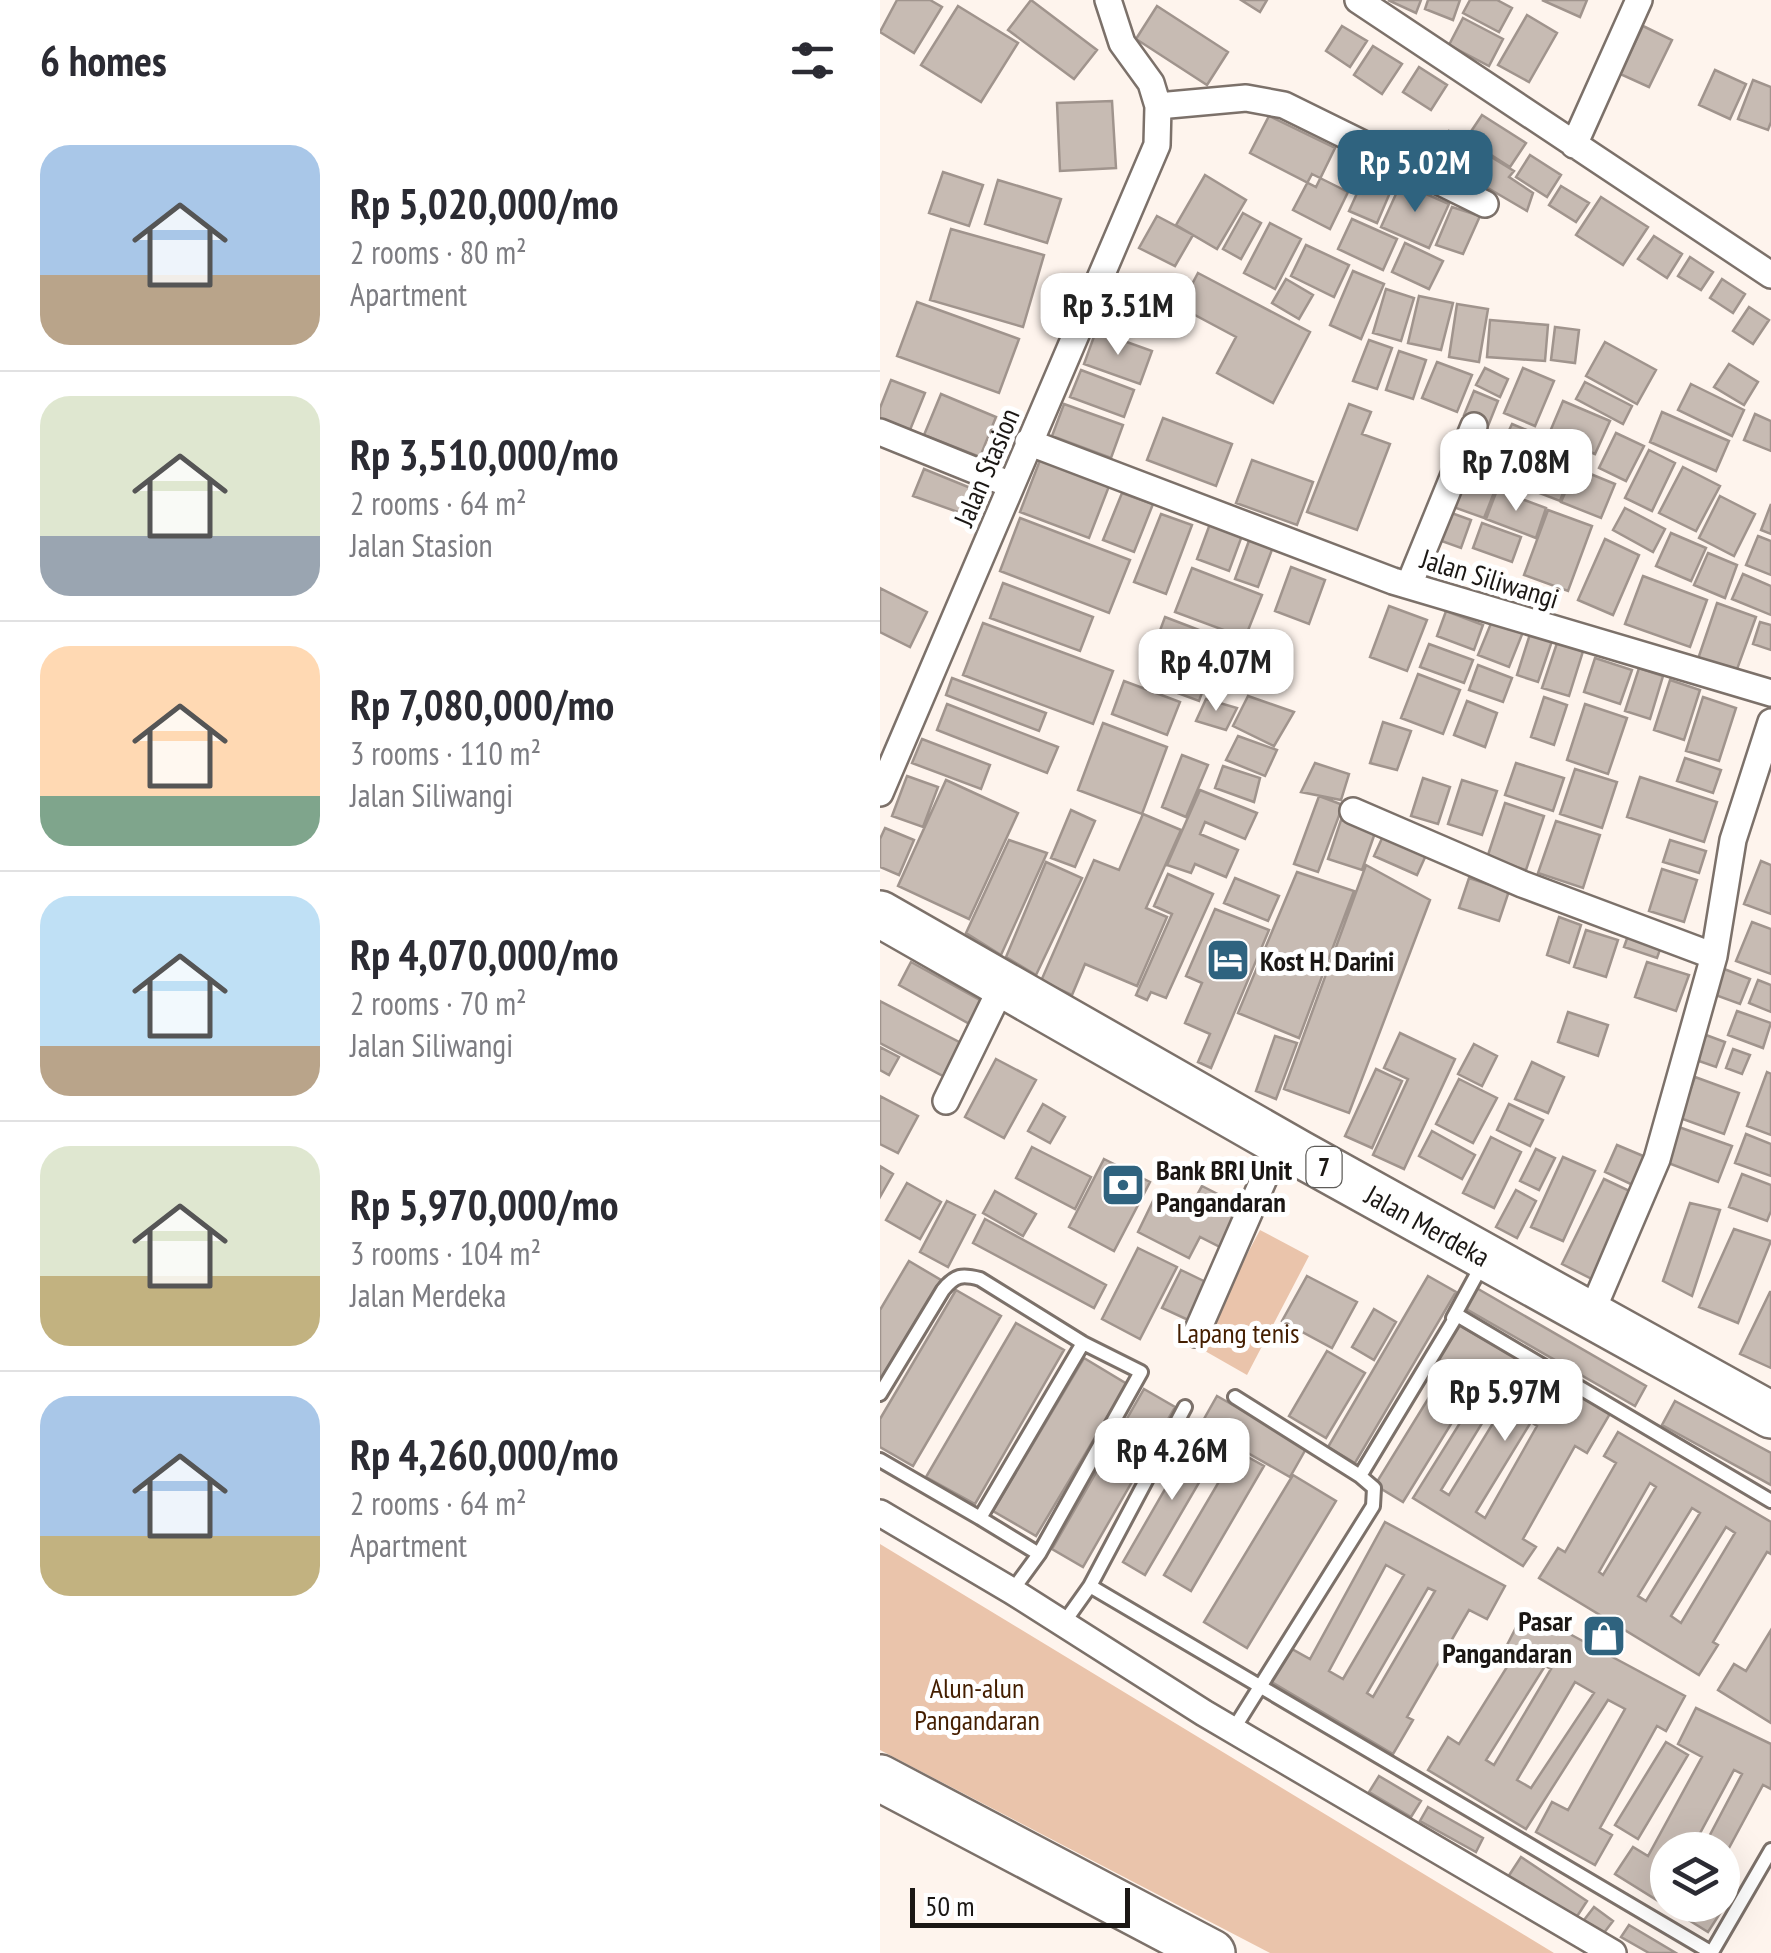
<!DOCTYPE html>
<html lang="en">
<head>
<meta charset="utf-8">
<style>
  :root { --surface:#fff; --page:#f7f7f7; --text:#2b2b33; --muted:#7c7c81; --line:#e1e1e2; --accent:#2f637f }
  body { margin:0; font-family:"PT Sans Narrow",sans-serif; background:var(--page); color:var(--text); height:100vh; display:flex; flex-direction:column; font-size:38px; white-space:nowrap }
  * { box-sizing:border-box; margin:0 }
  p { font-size:32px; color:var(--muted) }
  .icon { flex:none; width:55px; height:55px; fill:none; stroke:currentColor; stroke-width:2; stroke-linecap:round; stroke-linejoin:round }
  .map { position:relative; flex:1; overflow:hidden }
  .drawer { display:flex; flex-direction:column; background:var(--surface); width:880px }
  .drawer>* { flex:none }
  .tools { position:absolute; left:770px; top:1832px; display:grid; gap:20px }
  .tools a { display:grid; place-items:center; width:90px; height:90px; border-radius:50%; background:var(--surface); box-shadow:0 10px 40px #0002; font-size:50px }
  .scale { position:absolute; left:30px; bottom:25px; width:220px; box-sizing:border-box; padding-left:10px; border:5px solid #1b1714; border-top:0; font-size:28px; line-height:35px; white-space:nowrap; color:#1b1714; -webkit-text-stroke:8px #fff; paint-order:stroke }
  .price { position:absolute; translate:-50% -85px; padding:0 22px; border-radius:20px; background:#fff; color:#222; font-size:32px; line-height:65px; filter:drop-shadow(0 2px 5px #0008) }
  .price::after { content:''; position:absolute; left:50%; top:60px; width:30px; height:22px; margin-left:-15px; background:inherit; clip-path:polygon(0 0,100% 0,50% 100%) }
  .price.selected { background:var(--accent); color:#fff }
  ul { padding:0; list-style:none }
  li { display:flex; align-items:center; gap:30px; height:250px; padding:0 40px }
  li+li { border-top:2px solid var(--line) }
  li span { display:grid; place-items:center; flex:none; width:280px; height:200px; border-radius:30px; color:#555 }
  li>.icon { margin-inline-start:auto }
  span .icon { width:120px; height:120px; fill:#fffc; stroke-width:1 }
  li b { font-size:42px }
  h2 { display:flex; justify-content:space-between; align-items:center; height:120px; padding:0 40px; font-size:42px }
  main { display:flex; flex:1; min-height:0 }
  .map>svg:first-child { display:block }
  .green { fill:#eac4ab }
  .building { fill:#c7bbb3; stroke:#a0948d; stroke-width:2.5; fill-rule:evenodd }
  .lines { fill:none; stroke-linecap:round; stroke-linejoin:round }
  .lane-casing { stroke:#7c716a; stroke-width:18 }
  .street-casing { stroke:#7c716a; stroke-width:30 }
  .highway-casing { stroke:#7c716a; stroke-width:50 }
  .lane { stroke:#fff; stroke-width:12 }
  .street { stroke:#fff; stroke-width:25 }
  .highway { stroke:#fff; stroke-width:45 }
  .labels { text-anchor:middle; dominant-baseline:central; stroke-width:10; stroke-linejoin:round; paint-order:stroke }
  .shield { fill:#fff; stroke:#5f5d5a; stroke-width:2.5 }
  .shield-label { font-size:25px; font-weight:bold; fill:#1b1714 }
  .street-label { font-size:28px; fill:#1b1714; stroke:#fff }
  .poi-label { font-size:28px; font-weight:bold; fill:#1b1714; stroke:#fff; text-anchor:start }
  .park-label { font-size:28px; fill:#441e00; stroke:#fff }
</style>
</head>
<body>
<main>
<section class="drawer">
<h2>6 homes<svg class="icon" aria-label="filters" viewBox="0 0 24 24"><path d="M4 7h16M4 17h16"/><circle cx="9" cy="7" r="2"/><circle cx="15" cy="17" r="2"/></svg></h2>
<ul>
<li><span style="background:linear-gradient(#a9c7e8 65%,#b9a48a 0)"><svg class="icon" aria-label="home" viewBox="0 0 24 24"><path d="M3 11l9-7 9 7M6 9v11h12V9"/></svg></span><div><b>Rp 5,020,000/mo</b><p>2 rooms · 80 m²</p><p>Apartment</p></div></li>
<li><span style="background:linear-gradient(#dfe7d0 70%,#9aa5b1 0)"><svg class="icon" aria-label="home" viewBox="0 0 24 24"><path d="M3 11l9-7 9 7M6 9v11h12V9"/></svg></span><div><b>Rp 3,510,000/mo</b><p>2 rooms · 64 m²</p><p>Jalan Stasion</p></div></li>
<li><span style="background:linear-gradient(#ffd9b3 75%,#7fa58c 0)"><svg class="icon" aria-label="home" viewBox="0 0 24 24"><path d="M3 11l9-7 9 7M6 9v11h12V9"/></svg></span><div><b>Rp 7,080,000/mo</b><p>3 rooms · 110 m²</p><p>Jalan Siliwangi</p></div></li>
<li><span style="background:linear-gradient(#bfe0f5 75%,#b9a48a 0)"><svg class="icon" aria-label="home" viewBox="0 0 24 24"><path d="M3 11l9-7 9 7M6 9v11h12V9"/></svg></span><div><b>Rp 4,070,000/mo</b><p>2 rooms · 70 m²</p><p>Jalan Siliwangi</p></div></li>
<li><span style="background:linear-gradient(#dfe7d0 65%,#c2b280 0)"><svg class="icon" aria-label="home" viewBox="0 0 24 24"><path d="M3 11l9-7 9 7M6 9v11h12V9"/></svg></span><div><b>Rp 5,970,000/mo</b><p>3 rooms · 104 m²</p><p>Jalan Merdeka</p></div></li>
<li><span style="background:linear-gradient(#a9c7e8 70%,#c2b280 0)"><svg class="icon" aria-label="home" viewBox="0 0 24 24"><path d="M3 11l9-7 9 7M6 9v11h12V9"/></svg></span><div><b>Rp 4,260,000/mo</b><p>2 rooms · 64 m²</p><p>Apartment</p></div></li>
</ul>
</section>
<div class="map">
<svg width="891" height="1953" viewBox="0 0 891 1953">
  <rect width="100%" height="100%" fill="#fef4ed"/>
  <path class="green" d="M380,1230L429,1256L367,1375L318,1347Z
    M0,1544L674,1953H390L0,1750Z"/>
  <path class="building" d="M17,0H50L62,7L34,53L0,32Z
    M151,0L217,50L194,79L128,30Z
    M361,0H387L380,12Z
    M508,0H541L536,13Z
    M548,0H580L573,20L545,9Z
    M590,0H617L632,8L619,32L583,13Z
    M662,0H707L700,17Z
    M78,6L138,43L101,102L41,65Z
    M277,6L348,52L327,85L256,39Z
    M647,15L677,33L649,82L618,65Z
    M583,18L623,39L609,66L569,45Z
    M462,26L487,41L470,67L446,51Z
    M763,26L792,40L769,87L740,74Z
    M493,46L522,64L502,94L474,75Z
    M539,67L567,85L551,110L523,92Z
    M835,70L866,84L850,119L819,105Z
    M873,80L891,87V122L888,130L858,119Z
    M232,101L236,168L180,171L177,103Z
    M602,115L646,143L630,167L586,139Z
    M389,116L455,148L436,187L370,153Z
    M569,131L634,171L629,177L653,193L647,211L555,157Z
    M650,155L681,175L667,197L636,177Z
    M488,169L515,181L497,223L469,211Z
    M63,172L103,185L89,226L49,213Z
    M432,174L468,192L450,229L413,210Z
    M325,175L366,200L337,249L296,225Z
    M118,180L181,199L167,243L105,224Z
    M521,183L569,204L549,248L501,227Z
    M681,186L709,203L696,222L669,205Z
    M721,197L768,227L743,265L696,235Z
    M572,207L600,216L583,254L556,245Z
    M363,213L381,223L361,259L343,249Z
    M277,216L313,235L295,266L259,248Z
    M472,219L517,239L503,270L458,249Z
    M390,223L421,239L395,289L364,273Z
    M71,229L164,255L143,327L50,300Z
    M774,236L802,254L787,278L758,259Z
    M525,243L563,261L549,289L512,272Z
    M426,245L469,265L454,297L411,276Z
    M810,257L833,272L821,290L798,276Z
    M473,271L504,284L481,339L450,325Z
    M318,273L430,332L393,403L337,373L356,337L300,307Z
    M406,279L433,295L419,319L392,303Z
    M842,279L865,294L853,313L830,298Z
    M506,289L534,298L521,341L493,333Z
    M539,296L573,303L561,350L528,343Z
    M37,302L139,339L119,393L17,356Z
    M577,304L608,309L599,362L569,357Z
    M869,307L889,320L873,344L853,331Z
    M610,320L668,325L665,361L607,357Z
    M675,327L699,330L695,363L671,360Z
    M216,331L272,351L260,384L204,364Z
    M489,340L512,348L497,389L473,381Z
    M725,342L776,370L757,404L706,376Z
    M519,351L546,360L533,399L506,390Z
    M557,362L592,375L577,412L542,398Z
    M849,364L878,382L864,405L834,387Z
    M605,368L628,379L620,397L596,385Z
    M643,368L674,381L655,426L624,413Z
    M201,370L254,390L244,417L190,397Z
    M11,380L45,393L30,430L0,418V408Z
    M705,382L752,406L743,424L696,399Z
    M811,384L864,410L852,436L798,410Z
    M594,391L618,401L608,426L584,415Z
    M61,394L116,417L100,457L44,435Z
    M683,401L730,421L715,454L669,434Z
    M184,404L243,425L231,458L172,436Z
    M469,404L491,412L482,434L510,444L477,530L427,512Z
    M782,412L849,441L836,471L770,442Z
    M875,414L891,421V451L864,440Z
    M283,418L352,444L336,486L267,460Z
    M632,424L666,438L648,481L627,472L636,451L622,445Z
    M736,433L764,446L746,481L719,468Z
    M593,439L631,454L619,481L582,465Z
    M666,444L697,455L680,501L649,489Z
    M769,450L795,463L772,511L745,498Z
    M162,455L231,481L209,538L140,512Z
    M372,460L433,482L417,525L356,503Z
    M803,467L840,486L816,531L779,513Z
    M696,468L735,484L721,518L681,502Z
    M44,469L98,491L89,516L33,496Z
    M578,471L617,485L604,518L565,504Z
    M617,490L666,508L656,538L606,519Z
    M242,493L273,504L254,552L223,540Z
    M840,496L875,514L854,556L819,538Z
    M891,504V534L881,530Z
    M745,508L785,529L773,552L733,530Z
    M668,510L712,526L688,591L644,575Z
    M566,511L591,520L581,548L556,539Z
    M281,514L312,525L286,594L254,582Z
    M140,518L250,560L229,613L120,571Z
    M331,521L363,533L349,571L317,559Z
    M602,523L641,537L632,562L593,548Z
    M791,533L826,548L811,581L776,566Z
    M878,536L891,541V575L866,565Z
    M370,538L393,547L378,587L355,579Z
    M725,539L759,555L733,615L698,600Z
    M828,553L857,565L845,598L814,585Z
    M411,567L445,580L429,624L395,611Z
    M312,568L382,595L365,638L295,612Z
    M863,574L891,586V615L852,599Z
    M763,576L827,600L810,647L745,624Z
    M123,583L213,617L200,651L110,618Z
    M0,588L47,612L30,647L0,632Z
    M837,603L876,617L856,672L818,659Z
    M509,606L547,620L527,671L490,657Z
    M566,611L603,625L594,650L557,636Z
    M285,617L340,638L330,664L275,644Z
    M612,621L643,632L629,667L598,655Z
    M880,622L891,625V650L873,644Z
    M103,623L233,671L213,724L83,675Z
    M650,634L672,641L658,682L637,675Z
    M678,640L704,648L689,696L662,688Z
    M549,644L593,660L584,683L540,667Z
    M277,651L330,671L319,701L265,681Z
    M715,658L752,670L740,704L704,692Z
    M598,665L632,678L623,702L589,690Z
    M759,668L783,676L770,719L745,711Z
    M538,674L580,690L563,734L521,718Z
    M72,678L166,713L159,731L66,695Z
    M790,680L820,690L804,740L774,730Z
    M244,681L300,702L287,735L232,714Z
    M368,696L414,712L394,746L353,726Z
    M664,697L687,705L674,745L651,737Z
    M823,697L856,708L839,761L806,751Z
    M326,699L357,708L346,730L316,721Z
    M587,701L617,713L605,747L574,735Z
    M67,704L178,747L167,773L57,730Z
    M705,704L747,718L728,774L687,760Z
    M503,722L531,731L517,770L490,763Z
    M223,723L287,747L262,814L198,790Z
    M358,736L397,750L385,776L346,760Z
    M42,739L110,765L101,789L32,763Z
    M302,755L328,765L306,817L282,807Z
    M805,758L841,770L833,793L797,781Z
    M435,763L469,774L461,800L421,792Z
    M636,763L684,778L673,811L625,795Z
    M343,766L380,778L374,802L335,788Z
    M695,769L737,782L722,828L680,814Z
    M27,776L58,787L43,827L12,816Z
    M760,777L837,802L824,842L747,817Z
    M543,778L570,787L558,824L531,816Z
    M66,780L138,813L89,919L18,886Z
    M582,780L617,791L602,835L568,824Z
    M320,790L377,813L365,839L325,822L320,834L358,850L346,877L315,864L311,873L287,865Z
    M439,796L463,805L438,872L414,864Z
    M625,803L664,816L646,870L607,858Z
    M191,810L215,821L195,867L171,858Z
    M263,814L301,830L266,908L287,917L257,986L205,964L192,995L161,981L214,860L239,870Z
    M461,820L496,830L482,870L448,859Z
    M676,821L720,835L703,888L658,873Z
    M5,828L34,840L19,875L0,867V839Z
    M504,834L547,853L537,875L494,856Z
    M129,840L167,853L121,955L86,933Z
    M790,840L826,851L819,873L783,862Z
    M881,861L891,865V914L864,904Z
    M166,862L202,878L156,975L126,957Z
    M486,865L550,900L469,1113L404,1089Z
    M782,869L817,880L804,922L769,911Z
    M417,872L474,891L419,1038L358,1013Z
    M288,874L333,894L286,998L271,992L267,1000L256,995L292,914L274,906Z
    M355,878L399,896L388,921L344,903Z
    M589,878L629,891L619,921L579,908Z
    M335,909L389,930L331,1068L318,1062L330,1034L305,1023L322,983L306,976Z
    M679,917L701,925L689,963L667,955Z
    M872,922L891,929V974L856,961Z
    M706,930L738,940L726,977L694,967Z
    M750,930L783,941L777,958L744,947Z
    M31,962L107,1004L95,1027L19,985Z
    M767,962L809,975L796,1011L755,997Z
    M839,967L870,979L860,1004L830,993Z
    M878,980L891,985V1012L869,1003Z
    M0,1001L83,1044L65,1077L0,1043Z
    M857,1011L891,1023L883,1048L848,1035Z
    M688,1012L728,1025L718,1056L678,1042Z
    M520,1033L575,1059L524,1169L493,1155L528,1079L504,1068Z
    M826,1035L845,1042L836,1067L816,1060Z
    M395,1036L417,1043L396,1099L376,1091Z
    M594,1044L617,1056L602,1086L578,1074Z
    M0,1047L19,1057L9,1075L0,1070Z
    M853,1049L870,1055L862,1074L846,1068Z
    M116,1059L156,1080L124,1138L85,1117Z
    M652,1062L684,1077L668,1113L635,1099Z
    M496,1069L522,1081L492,1148L465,1136Z
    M887,1072L891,1074V1135L867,1126Z
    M815,1077L859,1093L844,1134L800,1118Z
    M579,1079L617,1098L593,1143L556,1124Z
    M0,1096L38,1116L18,1153L0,1144Z
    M163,1104L185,1117L170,1143L148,1131Z
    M629,1104L663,1120L650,1146L617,1130Z
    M796,1126L852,1146L838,1182L783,1161Z
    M552,1131L595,1155L582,1179L539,1156Z
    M866,1134L891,1144V1176L855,1163Z
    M611,1137L641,1152L614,1208L583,1193Z
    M737,1145L768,1158L755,1186L725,1172Z
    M152,1147L211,1177L195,1209L136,1178Z
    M656,1149L675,1158L659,1190L640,1181Z
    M683,1157L715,1171L683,1241L651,1227Z
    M224,1159L270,1182L234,1251L189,1227Z
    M0,1166L13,1174L0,1197Z
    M862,1174L891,1185V1211L887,1221L849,1207Z
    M724,1179L754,1193L712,1279L682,1264Z
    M27,1183L61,1202L40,1239L6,1220Z
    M322,1186L363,1207L342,1248L320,1237L309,1258L258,1232L274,1199L306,1215Z
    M636,1190L656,1201L637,1238L616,1227Z
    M115,1191L156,1214L143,1236L103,1213Z
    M67,1201L95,1215L68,1267L40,1252Z
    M810,1203L840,1210L812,1296L783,1281Z
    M105,1219L226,1285L214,1308L93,1243Z
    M854,1229L891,1241L858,1323L819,1307Z
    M258,1248L297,1267L260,1339L222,1319Z
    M29,1261L61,1280L0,1381V1310Z
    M301,1270L336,1287L317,1324L282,1308Z
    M427,1276L477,1302L452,1348L402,1321Z
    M548,1276L576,1292L475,1463L448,1447Z
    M593,1286L766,1386L755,1406L581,1306Z
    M76,1290L121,1316L33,1466L0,1447V1419Z
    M890,1292H891V1368L860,1354Z
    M494,1309L516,1322L494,1360L472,1347Z
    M136,1323L184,1350L95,1504L46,1477Z
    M575,1323L731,1412L707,1453L695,1446L643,1539L656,1547L643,1566L533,1498L600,1391L552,1364ZM615,1402L623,1407L569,1495L561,1490ZM651,1422L657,1426L605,1518L596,1512Z
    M447,1351L485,1373L446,1438L409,1416Z
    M204,1358L247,1384L156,1536L113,1511Z
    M564,1373L592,1390L523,1502L495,1485Z
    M264,1389L295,1407L203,1567L172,1549Z
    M337,1396L427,1447L410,1477L320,1426Z
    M795,1401L891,1453V1485L782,1425Z
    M318,1432L341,1445L265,1575L243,1562Z
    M738,1432L891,1522V1554L887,1552L833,1642L838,1645L819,1675L659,1578L678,1548L685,1552L736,1463L724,1456ZM770,1483L776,1487L723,1575L719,1572ZM812,1508L820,1513L766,1601L758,1596ZM846,1527L855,1533L801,1623L791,1616Z
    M357,1451L384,1466L311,1591L284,1575Z
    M413,1475L456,1501L367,1648L324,1622Z
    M505,1522L625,1586L607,1619L589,1610L527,1717L533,1720L513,1754L390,1681L410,1648L430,1659ZM506,1565L524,1575L463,1679L449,1671ZM548,1588L555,1591L493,1697L487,1693Z
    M645,1610L805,1696L786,1731L777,1726L720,1828L732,1835L715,1865L656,1832L672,1802L688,1810L745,1709L728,1700L646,1829L548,1770L568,1737L579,1744L637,1651L627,1645ZM665,1666L671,1669L614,1765L606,1760ZM695,1682L714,1693L651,1788L637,1780Z
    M891,1630V1723L838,1690L854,1664L866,1671Z
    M816,1708L891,1744V1789L883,1785L842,1861V1850H822L862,1774L854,1770L811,1850H788V1905L846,1904L828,1932L735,1874L753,1847L768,1856L822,1757L798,1744Z
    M786,1742L808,1755L758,1839L735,1825Z
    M499,1776L541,1801L531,1817L489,1792Z
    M548,1807L603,1838L596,1852L540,1821Z
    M641,1857L707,1901L694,1921L628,1877Z
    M714,1907L733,1921L720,1938L701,1924Z
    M749,1925L796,1953H769L741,1937Z"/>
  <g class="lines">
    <defs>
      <path id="lane" d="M573,1318L603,1263
        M0,1394L63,1290C75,1275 82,1274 100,1279L203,1343L261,1372L159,1554L100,1518
        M355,1397L480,1476
        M0,1460L100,1518L203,1343
        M210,1586L832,1953
        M132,1591L159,1554
        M183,1624L210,1586L305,1407
        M353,1730L493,1506L494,1488L480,1476L577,1315L891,1501
        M832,1952L891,1850"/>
      <path id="street" d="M478,0L891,275
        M278,106L366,98L404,105L605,204
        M694,145L759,0
        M0,432L131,485
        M148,442L513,581L891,693
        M529,585L594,426
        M0,793L277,145L278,106L271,83L242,43L228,0
        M473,811L642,884L834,956
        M66,1101L123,984
        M710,1316L777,1159L834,956L853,840L891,722
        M316,1334L400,1142
        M0,1513L132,1591L324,1713L733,1953"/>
      <g id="highway">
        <path id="s1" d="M0,914L420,1154L891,1415"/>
        <path d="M0,1778L332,1953"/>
      </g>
    </defs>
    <use href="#lane" class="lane-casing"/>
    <use href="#street" class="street-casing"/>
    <use href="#highway" class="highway-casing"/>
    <use href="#lane" class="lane"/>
    <use href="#street" class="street"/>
    <use href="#highway" class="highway"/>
  </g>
  <defs>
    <symbol id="hotel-square" viewBox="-11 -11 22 22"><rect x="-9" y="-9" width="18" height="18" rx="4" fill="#2f637f" stroke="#fff"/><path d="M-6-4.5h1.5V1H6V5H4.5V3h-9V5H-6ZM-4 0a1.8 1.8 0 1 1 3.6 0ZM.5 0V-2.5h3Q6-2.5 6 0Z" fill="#fff"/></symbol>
    <symbol id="bank-square" viewBox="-11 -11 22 22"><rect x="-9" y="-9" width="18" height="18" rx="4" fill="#2f637f" stroke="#fff"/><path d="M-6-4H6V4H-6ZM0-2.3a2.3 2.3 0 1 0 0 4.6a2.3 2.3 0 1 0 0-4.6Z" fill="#fff"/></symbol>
    <symbol id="shop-square" viewBox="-11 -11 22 22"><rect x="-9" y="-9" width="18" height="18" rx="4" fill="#2f637f" stroke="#fff"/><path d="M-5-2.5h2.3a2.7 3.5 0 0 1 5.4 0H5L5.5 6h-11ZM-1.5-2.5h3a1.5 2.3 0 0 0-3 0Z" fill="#fff"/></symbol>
  </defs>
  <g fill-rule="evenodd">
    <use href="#hotel-square" x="323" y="935" width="50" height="50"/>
    <use href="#bank-square" x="218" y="1160" width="50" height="50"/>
    <use href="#shop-square" x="699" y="1611" width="50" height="50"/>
  </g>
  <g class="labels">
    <rect class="shield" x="426.5" y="1147" width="35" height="40" rx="8"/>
    <g class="shield-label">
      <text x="444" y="1167">7</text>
    </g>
    <g class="street-label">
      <text transform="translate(106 467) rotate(-67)">Jalan Stasion</text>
      <text transform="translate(610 578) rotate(17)">Jalan Siliwangi</text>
      <text stroke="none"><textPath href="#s1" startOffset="630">Jalan Merdeka</textPath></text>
    </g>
    <g class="poi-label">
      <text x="380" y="960">Kost H. Darini</text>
      <text x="276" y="1169">Bank BRI Unit<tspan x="276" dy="32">Pangandaran</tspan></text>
      <text x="692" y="1620" text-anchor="end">Pasar<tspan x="692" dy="32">Pangandaran</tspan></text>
    </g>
    <g class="park-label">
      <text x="358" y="1332">Lapang tenis</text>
      <text x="97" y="1687">Alun-alun<tspan x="97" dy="32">Pangandaran</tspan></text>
    </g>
  </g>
</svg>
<div class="tools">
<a><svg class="icon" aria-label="layers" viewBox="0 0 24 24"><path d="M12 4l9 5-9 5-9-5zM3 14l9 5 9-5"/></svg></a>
</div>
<div class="scale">50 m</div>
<b class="price selected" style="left:535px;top:215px">Rp 5.02M</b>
<b class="price" style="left:238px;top:358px">Rp 3.51M</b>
<b class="price" style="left:636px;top:514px">Rp 7.08M</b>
<b class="price" style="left:336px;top:714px">Rp 4.07M</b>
<b class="price" style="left:625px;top:1444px">Rp 5.97M</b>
<b class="price" style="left:292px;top:1503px">Rp 4.26M</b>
</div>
</main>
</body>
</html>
